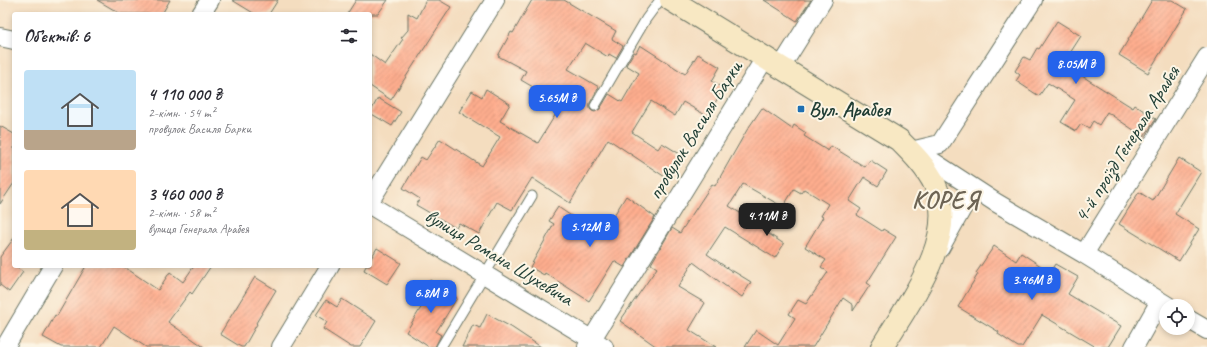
<!DOCTYPE html>
<html lang="uk">
<head>
<meta charset="utf-8">
<style>
  :root { --surface:#fff; --page:#f7f7f7; --text:#2b2b33; --muted:#7c7c81; --accent:#2563eb }
  body { margin:0; font-family:Caveat,sans-serif; background:var(--page); color:var(--text); height:100vh; display:flex; flex-direction:column; font-size:15px; white-space:nowrap }
  * { box-sizing:border-box; margin:0 }
  p { font-size:13px; color:var(--muted) }
  .icon { flex:none; width:22px; height:22px; fill:none; stroke:currentColor; stroke-width:2; stroke-linecap:round; stroke-linejoin:round }
  .map { position:relative; flex:1; overflow:hidden }
  .panel { position:absolute; left:12px; top:12px; width:360px; height:256px; display:flex; flex-direction:column; background:var(--surface); border-radius:4px; box-shadow:0 2px 6px #0003 }
  .panel>* { flex:none }
  .tools { position:absolute; left:1159px; top:299px; display:grid; gap:8px }
  .tools a { display:grid; place-items:center; width:36px; height:36px; border-radius:50%; background:var(--surface); box-shadow:0 2px 6px #0003; font-size:20px }
  .price { position:absolute; translate:-50% -34px; padding:0 9px; border-radius:8px; background:var(--accent); color:#fff; font-size:13px; line-height:26px; filter:drop-shadow(0 1px 2px #0008) }
  .price::after { content:''; position:absolute; left:50%; top:24px; width:12px; height:9px; margin-left:-6px; background:inherit; clip-path:polygon(0 0,100% 0,50% 100%) }
  .price.selected { background:#222; color:#fff }
  ul { padding:0; list-style:none }
  li { display:flex; align-items:center; gap:12px; height:100px; padding:0 12px }
  li span { display:grid; place-items:center; flex:none; width:112px; height:80px; border-radius:4px; color:#555 }
  li>.icon { margin-inline-start:auto }
  span .icon { width:48px; height:48px; fill:#fffc; stroke-width:1 }
  li b { font-size:17px }
  h2 { display:flex; justify-content:space-between; align-items:center; height:48px; padding:0 12px; font-size:17px }
  .map>svg:first-child { display:block }
  .building { fill:url(#building-hatch) }
  .lines { fill:none; stroke-linecap:round; stroke-linejoin:round }
  .service-casing { stroke:#6a7565; stroke-width:11 }
  .minor-casing { stroke:#6a7565; stroke-width:20 }
  .secondary-casing { stroke:#6a7565; stroke-width:24 }
  .service { stroke:#fff; stroke-width:9 }
  .minor { stroke:#fff; stroke-width:18 }
  .secondary { stroke:#f8e8c3; stroke-width:22 }
  .poi-dot { fill:#1f6fb2; stroke:#fcf5e5; stroke-width:1.5 }
  .labels { text-anchor:middle; dominant-baseline:central; stroke-width:4; stroke-linejoin:round; paint-order:stroke }
  .poi-label { font-size:20px; font-weight:bold; fill:#1f3d34; stroke:#fcf5e5; text-anchor:start }
  .street-label { font-size:20px; fill:#1f3d34; stroke:#fcf5e5 }
  .district-label { font-size:24px; font-weight:bold; letter-spacing:1px; fill:#6d6454; stroke:#fcf5e5 }
</style>
</head>
<body>
<div class="map">
<svg width="1207" height="347" viewBox="0 0 1207 347">
  <defs>
    <pattern id="building-hatch" width="6" height="6" patternUnits="userSpaceOnUse"><rect width="6" height="6" fill="#fead8e"/><path d="M-1 1l2-2M0 6l6-6M5 7l2-2" fill="none" stroke="#cd8e75"/></pattern>
  </defs>
  <rect width="100%" height="100%" fill="#fcf5e5"/>
  <filter id="ink" filterUnits="userSpaceOnUse"><feTurbulence type="fractalNoise" baseFrequency=".025" numOctaves="2"/><feDisplacementMap in="SourceGraphic" scale="8" xChannelSelector="R" yChannelSelector="G"/><feConvolveMatrix kernelMatrix="1 2 1 2 8 2 1 2 1" color-interpolation-filters="sRGB"/></filter>
  <filter id="wash" filterUnits="userSpaceOnUse"><feTurbulence type="fractalNoise" baseFrequency=".012" numOctaves="4" result="noise"/><feDisplacementMap in="SourceGraphic" scale="16" xChannelSelector="R" yChannelSelector="G"/><feGaussianBlur stdDeviation="0.9" result="paint"/><feColorMatrix in="noise" values="0 0 0 0 0 0 0 0 0 0 0 0 0 0 0 0 0 1.4 0 .05"/><feComposite in="paint" operator="in"/></filter>
  <g filter="url(#wash)">
    <rect width="100%" height="100%" fill="#f4ddbf"/>
    <g id="blocks">
      <path class="building" d="M97,0H170L162,14H121Z
        M232,0H278L269,14H255Z
        M356,0H388L378,14H347Z
        M426,0H439L451,7L391,100L370,86V54L385,65L403,39L401,38L408,30V13L417,18Z
        M532,0H564L616,31L612,39L623,46L616,58L609,54L608,57L585,43L568,69L599,87L590,103V109L592,111L595,112L600,109L609,94L622,102L639,73L626,65L634,52L636,53L640,45L685,74L698,54L720,67L712,81L724,88L707,116L683,102L675,116L651,101L632,132L658,149L662,143L683,156L668,179L608,139L570,203L532,178L512,210L497,202L479,234L459,223L456,228L416,205L420,199L403,188L421,157L426,160L440,139L482,166L500,137L459,112L472,91L482,97L486,89L510,104L500,121L538,143L562,104L521,80L526,71L498,56L511,32L513,33Z
        M764,0H811L797,21Z
        M1152,0H1172L1187,9L1148,73L1119,55Z
        M1057,21L1081,36L1063,64L1133,108L1135,105L1156,119L1144,137L1107,112L1099,125L1093,121L1089,128L1081,124L1076,131L1061,122L1075,100L1048,83L1039,96L1016,81L1020,75L1015,71L1024,57L1030,60L1037,48L1039,49Z
        M378,98L401,112L392,126L370,113Z
        M762,108L792,129L794,125L806,133L804,136L828,151L831,146L865,167L870,160L887,171L878,186L864,177L849,201L861,209L857,215L882,231L883,229L896,237L867,283L870,285L853,311V305L843,298L813,347H745L756,330L778,345L795,318L789,314L798,300L806,304L828,272L821,267L826,260L805,247L823,217L821,216L828,204L804,189L801,193L794,189L783,207L743,184L729,206L767,230L766,232L784,244L775,258L725,227L707,254L733,272V271L751,282L742,297L724,285L693,262L678,287L705,303L689,330L716,347H657L620,321L657,268L651,264L672,228L680,233L712,184L715,186L747,130Z
        M0,126L14,134V183L0,204Z
        M1179,158L1201,172L1175,214L1199,229L1179,261L1119,224L1139,192L1153,201Z
        M626,196L655,217L624,267L614,261L589,301L545,273L544,275L530,267L554,224L549,221L558,207L601,236Z
        M14,238V266L23,272L9,292L0,285V257Z
        M994,246L1016,261L1021,253L1050,272L1055,264L1078,277L1068,294L1121,326L1108,347H1096L1042,315L1022,347H1018L998,334L999,332L958,307L978,274L976,273Z
        M377,248L401,263L387,284L364,270L366,266H370V260Z
        M86,266H123L158,290L170,272L183,282L194,266H211L192,294L190,292L168,322L204,347H146L114,326L101,347H61L43,337L55,315L57,316Z
        M255,277L276,290L256,323L257,324L244,347H241L220,334Z
        M430,280L457,298L436,332L441,335L435,347H429L406,332L422,306L416,302Z
        M342,299L376,321L360,347H351L323,329L327,322L316,315L326,300L337,307Z
        M487,314L511,327L541,347H462L473,325L480,328Z"/>
    </g>
  </g>
  <g filter="url(#ink)">
    <use href="#blocks" fill-opacity="0" stroke="#6a7565" stroke-width="1"/>
    <g class="lines">
      <defs>
        <path id="service" d="M595,106L646,19L660,0
          M441,347L532,196"/>
        <path id="minor" d="M201,14L210,0
          M0,37L14,40
          M781,67L823,0
          M915,150L995,202L1084,254L1168,306
          M915,150L940,144L1033,0
          M370,201L495,0
          M370,205L604,347
          M940,248L973,189
          M1084,254L1207,57
          M1188,319L1207,330
          M5,347L53,266
          M281,347L330,266
          M587,347L765,58
          M1134,347L1160,301"/>
        <path id="secondary" d="M671,0L899,140C913,154 927,168 935,185C960,237 907,305 882,347"/>
      </defs>
      <use href="#service" class="service-casing"/>
      <use href="#minor" class="minor-casing"/>
      <use href="#secondary" class="secondary-casing"/>
      <use href="#service" class="service"/>
      <use href="#minor" class="minor"/>
      <use href="#secondary" class="secondary"/>
    </g>
  </g>
  <rect class="poi-dot" x="797" y="105" width="8" height="8" rx="2"/>
  <g class="labels">
    <g class="poi-label">
      <text x="809" y="109">Вул. Арабея</text>
    </g>
    <g class="street-label">
      <text transform="translate(695 130) rotate(-58)">провулок Василя Барки</text>
      <text transform="translate(1127 144) rotate(-58)">4-й проїзд Генерала Арабея</text>
      <text transform="translate(499 257) rotate(31)">вулиця Романа Шухевича</text>
    </g>
    <g class="district-label">
      <text x="946" y="200">КОРЕЯ</text>
    </g>
  </g>
</svg>
<div class="tools">
<a><svg class="icon" aria-label="locate" viewBox="0 0 24 24"><circle cx="12" cy="12" r="6"/><path d="M12 2v4M12 18v4M2 12h4M18 12h4"/></svg></a>
</div>
<b class="price" style="left:1076px;top:85px">8.05M ₴</b>
<b class="price" style="left:557px;top:119px">5.65M ₴</b>
<b class="price selected" style="left:767px;top:237px">4.11M ₴</b>
<b class="price" style="left:590px;top:248px">5.12M ₴</b>
<b class="price" style="left:1032px;top:301px">3.46M ₴</b>
<b class="price" style="left:431px;top:314px">6.8M ₴</b>
<section class="panel">
<h2>Об’єктів: 6<svg class="icon" aria-label="filters" viewBox="0 0 24 24"><path d="M4 7h16M4 17h16"/><circle cx="9" cy="7" r="2"/><circle cx="15" cy="17" r="2"/></svg></h2>
<ul>
<li><span style="background:linear-gradient(#bfe0f5 75%,#b9a48a 0)"><svg class="icon" aria-label="home" viewBox="0 0 24 24"><path d="M3 11l9-7 9 7M6 9v11h12V9"/></svg></span><div><b>4 110 000 ₴</b><p>2-кімн. · 54 m²</p><p>провулок Василя Барки</p></div></li>
<li><span style="background:linear-gradient(#ffd9b3 75%,#c2b280 0)"><svg class="icon" aria-label="home" viewBox="0 0 24 24"><path d="M3 11l9-7 9 7M6 9v11h12V9"/></svg></span><div><b>3 460 000 ₴</b><p>2-кімн. · 58 m²</p><p>вулиця Генерала Арабея</p></div></li>
</ul>
</section>
</div>
</body>
</html>
